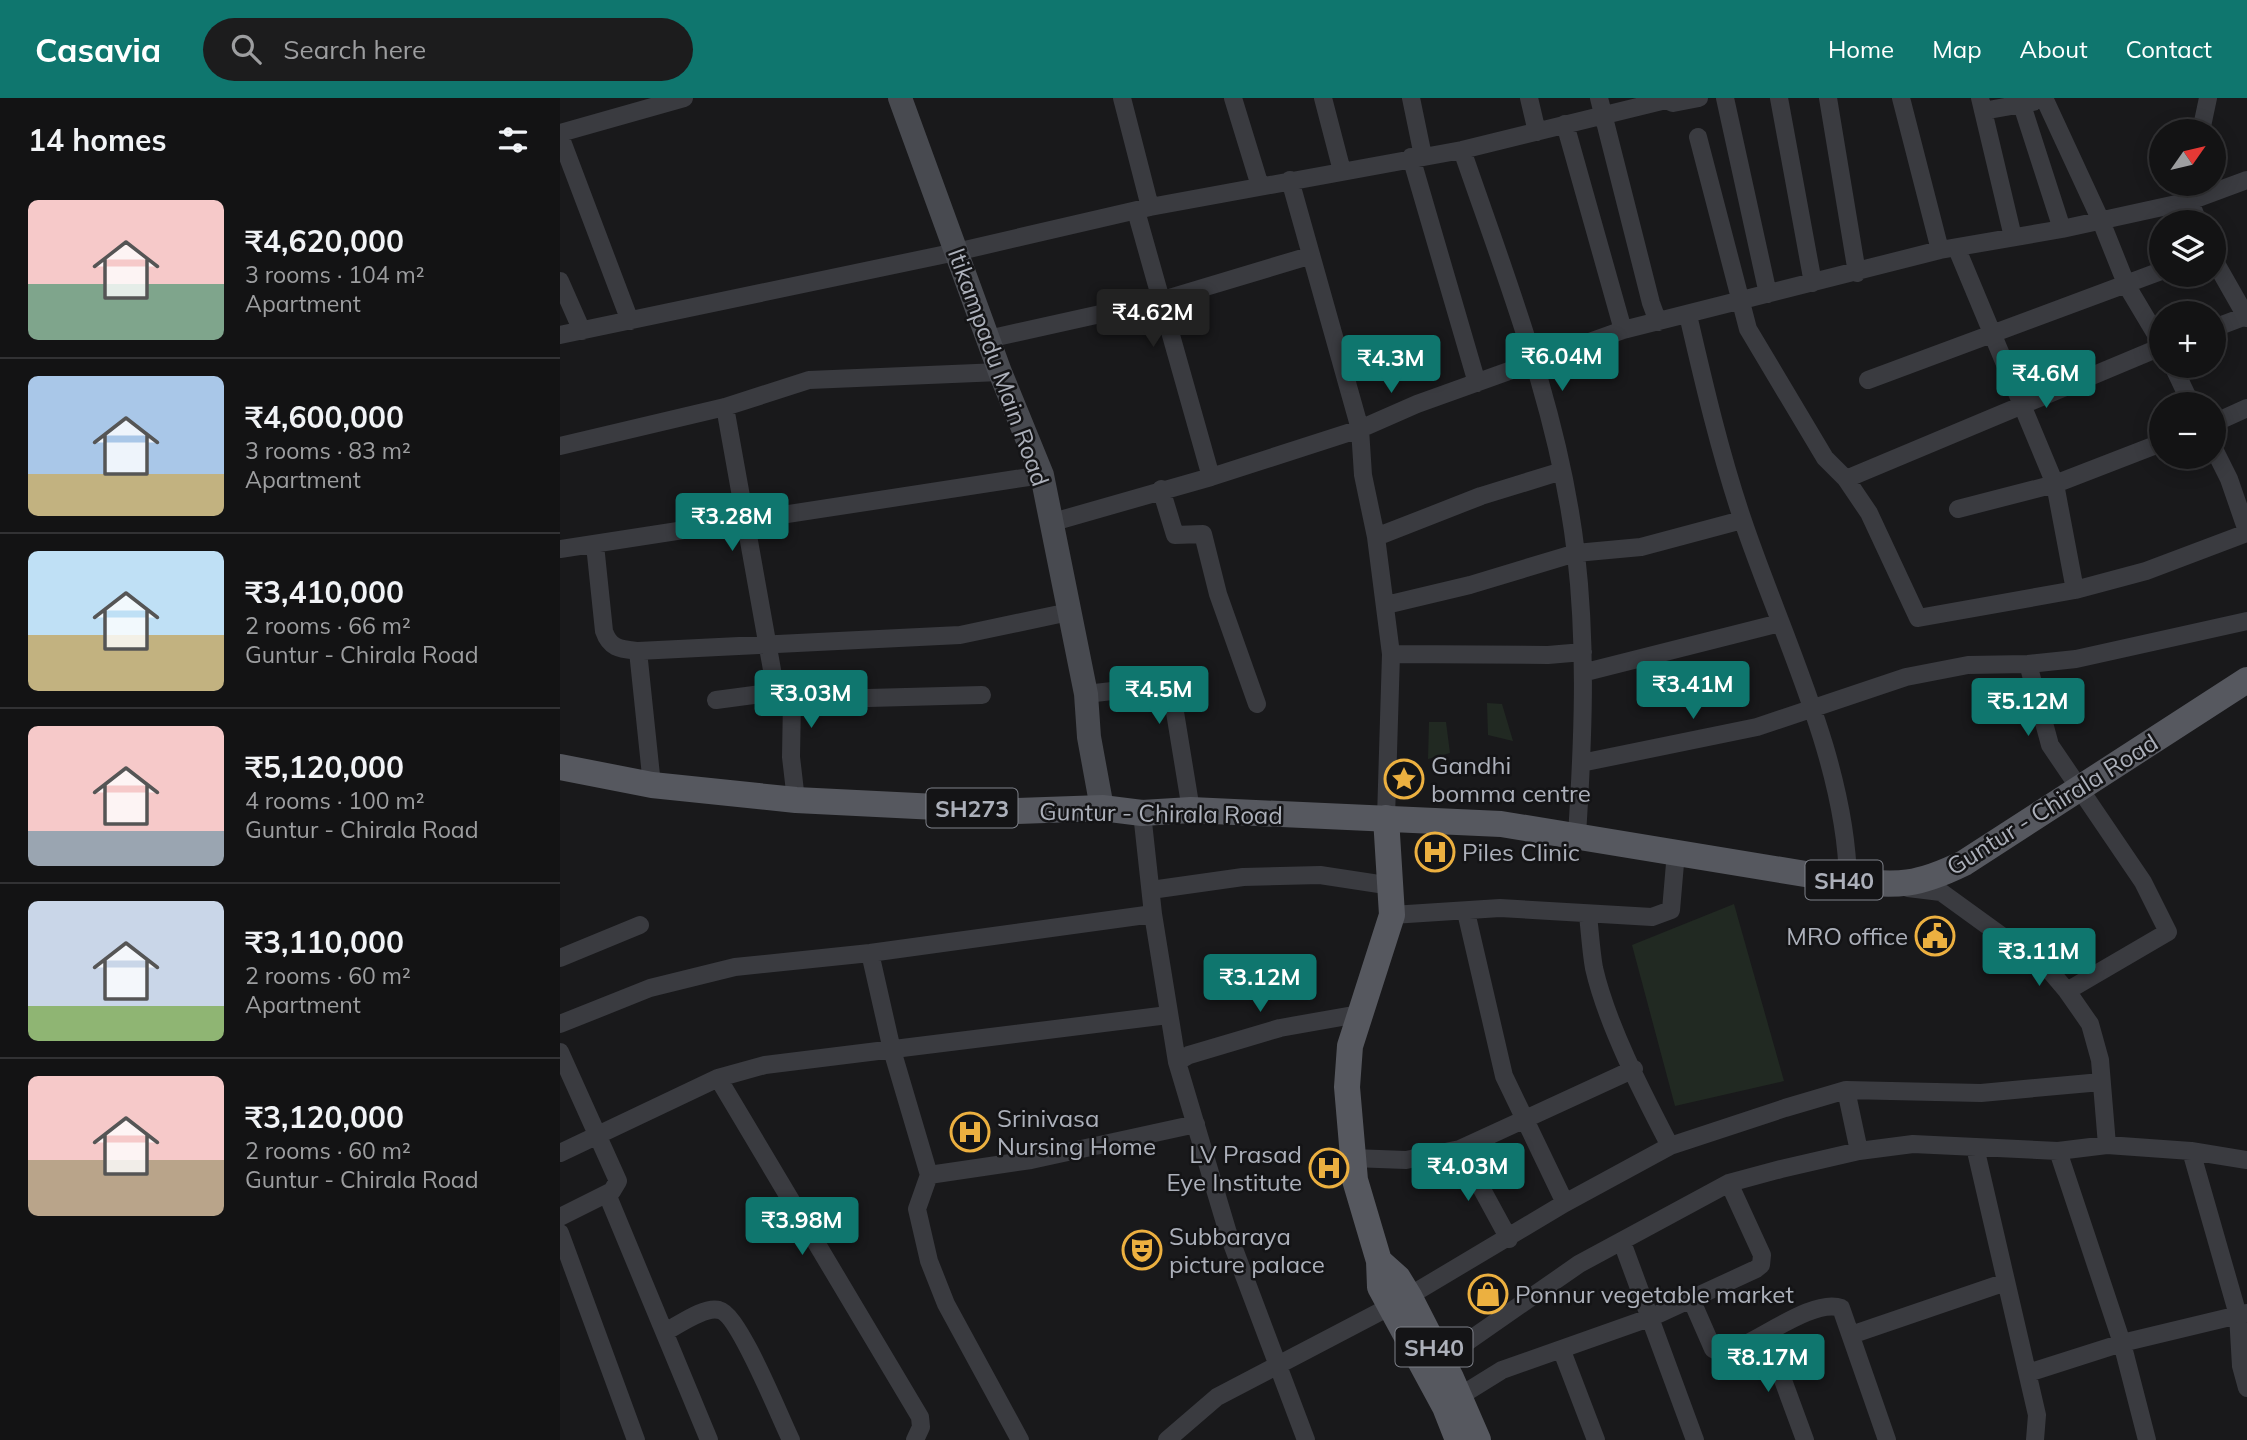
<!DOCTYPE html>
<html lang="en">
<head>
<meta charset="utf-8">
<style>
  :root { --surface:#131314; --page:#1c1c1d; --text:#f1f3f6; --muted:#9d9ea0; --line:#323234; --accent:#0f766e }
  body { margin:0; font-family:Mulish,sans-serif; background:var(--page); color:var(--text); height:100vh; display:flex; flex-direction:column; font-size:26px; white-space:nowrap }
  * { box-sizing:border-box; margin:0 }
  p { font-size:23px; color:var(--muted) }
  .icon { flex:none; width:38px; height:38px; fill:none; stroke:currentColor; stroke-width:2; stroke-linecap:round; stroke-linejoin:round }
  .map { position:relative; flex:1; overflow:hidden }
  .side { display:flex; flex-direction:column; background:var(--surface); width:560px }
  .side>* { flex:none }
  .needle { width:46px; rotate:56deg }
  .fabs { position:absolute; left:1589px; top:21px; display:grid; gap:14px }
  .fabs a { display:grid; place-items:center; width:77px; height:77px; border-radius:50%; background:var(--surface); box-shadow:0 4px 18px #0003,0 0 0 2px var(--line); font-size:35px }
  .price { position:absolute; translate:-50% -60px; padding:0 16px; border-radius:7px; background:var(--accent); color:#fff; font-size:23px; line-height:46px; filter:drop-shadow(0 2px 4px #0008) }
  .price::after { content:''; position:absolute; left:50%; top:42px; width:21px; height:16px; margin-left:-10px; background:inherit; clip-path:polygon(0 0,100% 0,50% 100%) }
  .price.active { background:#222; color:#fff }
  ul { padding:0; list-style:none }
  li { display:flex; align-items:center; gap:21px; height:175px; padding:0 28px }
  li+li { border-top:2px solid var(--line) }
  li span { display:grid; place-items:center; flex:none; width:196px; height:140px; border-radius:10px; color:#555 }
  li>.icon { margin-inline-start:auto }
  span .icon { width:84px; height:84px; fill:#fffc; stroke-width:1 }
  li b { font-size:30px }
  h2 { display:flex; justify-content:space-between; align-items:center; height:84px; padding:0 28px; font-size:30px }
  header { display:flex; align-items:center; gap:42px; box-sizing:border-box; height:98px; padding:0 35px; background:var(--accent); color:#fff }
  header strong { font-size:33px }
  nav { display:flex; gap:38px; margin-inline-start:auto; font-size:24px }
  .search { width:490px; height:63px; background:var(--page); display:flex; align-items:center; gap:18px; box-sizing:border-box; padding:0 24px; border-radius:38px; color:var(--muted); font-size:26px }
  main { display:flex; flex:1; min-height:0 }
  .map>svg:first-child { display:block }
  .green { fill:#212922 }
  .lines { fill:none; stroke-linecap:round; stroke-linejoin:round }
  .street { stroke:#3a3b40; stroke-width:18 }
  .secondary { stroke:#484a50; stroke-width:24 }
  .primary { stroke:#56585f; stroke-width:26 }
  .labels { text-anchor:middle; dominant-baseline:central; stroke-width:5; stroke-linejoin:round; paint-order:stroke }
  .shield { fill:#141416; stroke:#7e8189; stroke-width:2 }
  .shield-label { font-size:23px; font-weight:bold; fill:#acb0ba }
  .street-label { font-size:24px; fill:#acb0ba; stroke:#141416 }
  .poi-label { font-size:24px; fill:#acb0ba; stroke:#141416; text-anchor:start }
</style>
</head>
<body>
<header>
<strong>Casavia</strong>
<div class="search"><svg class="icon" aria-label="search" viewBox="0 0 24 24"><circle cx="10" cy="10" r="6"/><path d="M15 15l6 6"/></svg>Search here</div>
<nav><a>Home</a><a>Map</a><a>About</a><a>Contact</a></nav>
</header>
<main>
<section class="side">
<h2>14 homes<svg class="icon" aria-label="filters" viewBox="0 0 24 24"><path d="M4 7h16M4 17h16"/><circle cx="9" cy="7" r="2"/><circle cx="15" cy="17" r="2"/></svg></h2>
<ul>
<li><span style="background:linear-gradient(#f6c9c9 60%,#7fa58c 0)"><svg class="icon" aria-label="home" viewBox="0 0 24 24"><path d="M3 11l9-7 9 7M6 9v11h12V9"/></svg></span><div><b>₹4,620,000</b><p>3 rooms · 104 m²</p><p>Apartment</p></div></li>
<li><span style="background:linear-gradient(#a9c7e8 70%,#c2b280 0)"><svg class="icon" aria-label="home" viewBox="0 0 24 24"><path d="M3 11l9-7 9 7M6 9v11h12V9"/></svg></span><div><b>₹4,600,000</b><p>3 rooms · 83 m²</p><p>Apartment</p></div></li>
<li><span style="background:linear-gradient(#bfe0f5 60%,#c2b280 0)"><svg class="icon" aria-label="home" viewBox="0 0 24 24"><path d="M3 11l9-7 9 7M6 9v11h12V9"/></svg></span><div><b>₹3,410,000</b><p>2 rooms · 66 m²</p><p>Guntur - Chirala Road</p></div></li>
<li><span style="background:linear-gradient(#f6c9c9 75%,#9aa5b1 0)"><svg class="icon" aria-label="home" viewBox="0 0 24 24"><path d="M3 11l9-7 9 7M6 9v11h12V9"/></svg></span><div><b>₹5,120,000</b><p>4 rooms · 100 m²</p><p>Guntur - Chirala Road</p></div></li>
<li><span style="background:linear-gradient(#c9d6e8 75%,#8fb573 0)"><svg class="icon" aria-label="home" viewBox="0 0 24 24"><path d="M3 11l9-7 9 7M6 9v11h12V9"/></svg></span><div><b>₹3,110,000</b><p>2 rooms · 60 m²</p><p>Apartment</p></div></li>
<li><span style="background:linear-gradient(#f6c9c9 60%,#b9a48a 0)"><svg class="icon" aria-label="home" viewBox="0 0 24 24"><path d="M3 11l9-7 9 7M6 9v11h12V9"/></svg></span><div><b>₹3,120,000</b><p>2 rooms · 60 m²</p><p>Guntur - Chirala Road</p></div></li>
</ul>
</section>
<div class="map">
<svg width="1687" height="1342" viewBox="0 0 1687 1342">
  <rect width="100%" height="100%" fill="#19191b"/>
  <path class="green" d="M927,605L942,606L953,643L928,637Z
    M869,624H886L890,655L868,661Z
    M1174,806L1224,983L1115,1008L1072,847Z"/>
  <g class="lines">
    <path class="street" d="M562,0L590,109
      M673,0L700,88
      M763,0L782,73
      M851,0L863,58
      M969,0L977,34
      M1039,0L1091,205L1098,224
      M1165,0L1208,196
      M1219,0L1253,185
      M1268,0L1297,175
      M1341,0L1380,152
      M1420,0L1453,139
      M1485,2L1541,123L1567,188L1601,245
      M1462,7L1502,131
      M1423,13L1473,4
      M1005,26L1063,232
      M1641,33L1648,0
      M0,35L124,0
      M0,38L70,223
      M1138,39L1188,231L1265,360L1286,381L1309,415L1358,520L1515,492L1586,473L1687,435
      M902,52C947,183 1000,316 1016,456C1027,550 1023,643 1017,737
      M851,59L917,285
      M730,82L800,331L803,377L816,439L831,556L826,720
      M1630,86V103L1638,124
      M576,113L651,379
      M1397,151L1495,386L1515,492
      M1654,162L1687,220
      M0,183L22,233
      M1128,217C1144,286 1160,355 1183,423C1221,536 1286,663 1288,783
      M1654,230L1686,218
      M0,237L396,154L590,109L902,52L1106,2L1113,5L1139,0
      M428,241L599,203L749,158
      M1613,268L1631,306
      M1308,282L1601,173
      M165,309L216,594
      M1654,325L1687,310
      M0,348L165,309L249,282L440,274
      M1654,351L1669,381L1687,433
      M1286,381L1601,249
      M601,391L615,437L643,436L658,496L697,606
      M1398,411L1495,386L1601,345
      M493,424L651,379L800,331L857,306L1063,232L1380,152L1502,131L1630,103L1687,82
      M816,439L921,398L1002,373
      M35,447L44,533C50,551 61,551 78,553L400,537L509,514
      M0,451L482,377
      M826,507L910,487L1016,455L1081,449L1182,422
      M78,553L92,687
      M831,556L988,557L1023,554
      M1468,566L1490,647L1583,784L1608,834L1507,893
      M1026,574L1220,525
      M526,596L596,588L605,589L612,596L631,712
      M156,602L216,594L232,602L231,659L236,702
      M232,602L422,597
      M1021,665L1197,629L1346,579L1408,567L1468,566L1516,561L1687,523
      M582,715L593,816L617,964L668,1135L746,1342
      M1348,790L1381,794L1490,873L1507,893L1530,926L1540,962L1547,1047
      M591,792L683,779L760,777L832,788
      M906,814L944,978L1005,1105
      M832,817L940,810L1092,819L1111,812L1116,754
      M1028,817C1030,835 1031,853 1034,870C1047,927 1083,996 1110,1048
      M310,855L332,952L369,1077L357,1111L369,1163L386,1206L460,1342
      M0,860L80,827
      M0,926L90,890L175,869L310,855L593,816
      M0,954L58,1083L52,1093L0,1119
      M617,964L629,957L720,930L799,916
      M158,980L360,1319L361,1329L355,1342
      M1286,992L1299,1053
      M1415,1049L1477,1317L1475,1342
      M900,1051L949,1141
      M1498,1053L1562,1245L1587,1342
      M1631,1053L1678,1217L1681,1268L1687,1290
      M0,1055L158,980L205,967L608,917
      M792,1060L846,1062L900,1051L1074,971
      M369,1077L471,1062L636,1026
      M47,1096L149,1342
      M0,1135L76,1342
      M1062,1144L1135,1342
      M849,1198L1005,1105L1110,1048L1225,1010L1286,992L1421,995L1541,984
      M1132,1203L1153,1251L1163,1256C1193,1248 1253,1199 1281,1210L1327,1342
      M105,1234C119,1227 144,1208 159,1212C179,1216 220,1320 231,1342
      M1206,1236L1245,1342
      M1291,1237L1446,1184
      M1002,1253L1036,1342
      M881,1262L1019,1166L1169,1085L1221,1071L1299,1053L1353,1046L1498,1053L1547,1047L1631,1053L1687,1062
      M1468,1275L1562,1245L1687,1215
      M900,1298L942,1272L1092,1219L1196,1171L1201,1167L1202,1157L1169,1085
      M607,1342L657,1299L829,1209"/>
    <path class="secondary" d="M340,0L440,274L482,377L526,596L529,639L542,710"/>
    <path class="primary" d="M0,669L92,687L236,702L457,713L542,710L582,715L631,712L941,726L1288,783C1339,788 1357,788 1404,765L1687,582
      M826,720L832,817L790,948L787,989L795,1082L819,1163L820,1189L885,1309L898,1342
      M819,1163L838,1180L849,1198L891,1280L918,1342"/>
  </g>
  <defs>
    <symbol id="sight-ring" viewBox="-11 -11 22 22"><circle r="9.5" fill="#141416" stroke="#ecb040" stroke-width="1.5"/><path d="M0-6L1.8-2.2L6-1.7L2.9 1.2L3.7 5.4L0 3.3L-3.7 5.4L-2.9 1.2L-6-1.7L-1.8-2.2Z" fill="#ecb040"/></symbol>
    <symbol id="hospital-ring" viewBox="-11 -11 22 22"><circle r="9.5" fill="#141416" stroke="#ecb040" stroke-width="1.5"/><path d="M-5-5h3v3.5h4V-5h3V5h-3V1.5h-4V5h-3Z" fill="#ecb040"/></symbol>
    <symbol id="civic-ring" viewBox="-11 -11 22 22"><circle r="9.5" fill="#141416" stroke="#ecb040" stroke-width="1.5"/><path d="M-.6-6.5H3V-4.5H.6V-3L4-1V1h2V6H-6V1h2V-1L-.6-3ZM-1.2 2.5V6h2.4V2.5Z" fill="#ecb040"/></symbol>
    <symbol id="theatre-ring" viewBox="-11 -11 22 22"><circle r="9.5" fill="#141416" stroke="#ecb040" stroke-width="1.5"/><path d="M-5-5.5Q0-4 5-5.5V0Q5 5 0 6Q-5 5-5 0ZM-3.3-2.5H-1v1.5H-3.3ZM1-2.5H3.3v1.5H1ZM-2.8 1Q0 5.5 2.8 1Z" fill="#ecb040"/></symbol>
    <symbol id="shop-ring" viewBox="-11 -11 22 22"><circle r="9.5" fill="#141416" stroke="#ecb040" stroke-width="1.5"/><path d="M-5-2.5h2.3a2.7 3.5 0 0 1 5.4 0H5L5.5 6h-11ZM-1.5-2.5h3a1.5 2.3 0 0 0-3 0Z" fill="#ecb040"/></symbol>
  </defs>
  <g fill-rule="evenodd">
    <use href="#sight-ring" x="822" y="659" width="44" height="44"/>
    <use href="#hospital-ring" x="853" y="732" width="44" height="44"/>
    <use href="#civic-ring" x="1353" y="816" width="44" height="44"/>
    <use href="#hospital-ring" x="388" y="1012" width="44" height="44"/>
    <use href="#hospital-ring" x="747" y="1048" width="44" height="44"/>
    <use href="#theatre-ring" x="560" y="1130" width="44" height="44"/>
    <use href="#shop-ring" x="906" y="1174" width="44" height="44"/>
  </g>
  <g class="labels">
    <g class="shield">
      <rect x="366.5" y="690.5" width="91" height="39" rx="5"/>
      <rect x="1245.5" y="762.5" width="77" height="39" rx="5"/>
      <rect x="835.5" y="1229.5" width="77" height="39" rx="5"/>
    </g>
    <g class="shield-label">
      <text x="412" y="710">SH273</text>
      <text x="1284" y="782">SH40</text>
      <text x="874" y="1249">SH40</text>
    </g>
    <g class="street-label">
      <text transform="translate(439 269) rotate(70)">Itikampadu Main Road</text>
      <text transform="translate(1492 706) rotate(-32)">Guntur - Chirala Road</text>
      <text transform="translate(601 715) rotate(1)">Guntur - Chirala Road</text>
    </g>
    <g class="poi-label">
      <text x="871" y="667">Gandhi<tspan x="871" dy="28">bomma centre</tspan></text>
      <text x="902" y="754">Piles Clinic</text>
      <text x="1348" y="838" text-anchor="end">MRO office</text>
      <text x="437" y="1020">Srinivasa<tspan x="437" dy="28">Nursing Home</tspan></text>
      <text x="742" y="1056" text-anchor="end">LV Prasad<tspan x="742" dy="28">Eye Institute</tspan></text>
      <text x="609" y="1138">Subbaraya<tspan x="609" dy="28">picture palace</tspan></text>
      <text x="955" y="1196">Ponnur vegetable market</text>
    </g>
  </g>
</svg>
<div class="fabs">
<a><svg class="needle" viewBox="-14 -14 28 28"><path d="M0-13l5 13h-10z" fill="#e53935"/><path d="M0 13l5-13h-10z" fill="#9d9ea0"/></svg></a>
<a><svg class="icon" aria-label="layers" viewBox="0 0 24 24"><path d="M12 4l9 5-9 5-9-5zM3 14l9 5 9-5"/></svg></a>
<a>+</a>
<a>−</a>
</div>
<b class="price active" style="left:593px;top:251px">₹4.62M</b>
<b class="price" style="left:1002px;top:295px">₹6.04M</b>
<b class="price" style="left:831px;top:297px">₹4.3M</b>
<b class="price" style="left:1486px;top:312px">₹4.6M</b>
<b class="price" style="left:172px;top:455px">₹3.28M</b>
<b class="price" style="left:1133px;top:623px">₹3.41M</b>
<b class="price" style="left:599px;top:628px">₹4.5M</b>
<b class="price" style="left:251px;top:632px">₹3.03M</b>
<b class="price" style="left:1468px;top:640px">₹5.12M</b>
<b class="price" style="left:1479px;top:890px">₹3.11M</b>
<b class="price" style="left:700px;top:916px">₹3.12M</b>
<b class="price" style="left:908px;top:1105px">₹4.03M</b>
<b class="price" style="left:242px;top:1159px">₹3.98M</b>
<b class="price" style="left:1208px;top:1296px">₹8.17M</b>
</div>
</main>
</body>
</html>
